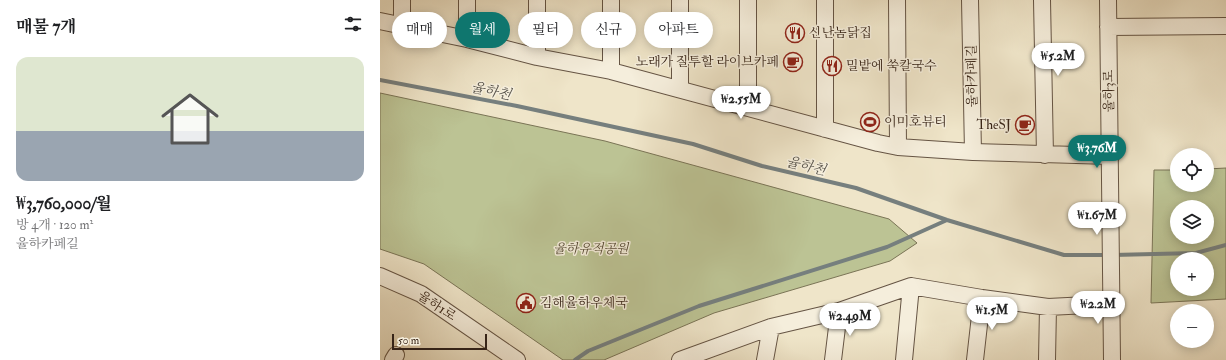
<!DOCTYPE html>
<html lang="ko">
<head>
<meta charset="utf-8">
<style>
  :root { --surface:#fff; --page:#f2f2f2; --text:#202124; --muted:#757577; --accent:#0f766e }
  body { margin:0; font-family:"IM FELL Double Pica","Noto Serif KR",serif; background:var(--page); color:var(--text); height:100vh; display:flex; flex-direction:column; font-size:15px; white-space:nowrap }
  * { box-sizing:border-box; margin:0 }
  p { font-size:13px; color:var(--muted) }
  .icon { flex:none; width:22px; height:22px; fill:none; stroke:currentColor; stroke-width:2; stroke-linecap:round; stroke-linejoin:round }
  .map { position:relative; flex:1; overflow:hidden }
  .details { display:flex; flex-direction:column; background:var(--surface); width:380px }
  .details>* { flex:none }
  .hud { position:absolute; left:12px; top:12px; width:380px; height:36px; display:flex; gap:8px }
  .controls { position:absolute; left:790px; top:148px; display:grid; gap:8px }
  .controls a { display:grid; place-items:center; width:44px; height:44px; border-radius:50%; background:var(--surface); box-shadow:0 2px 10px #0003; font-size:20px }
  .scale { position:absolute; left:12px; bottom:10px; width:95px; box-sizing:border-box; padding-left:4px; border:2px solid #372417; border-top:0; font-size:11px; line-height:14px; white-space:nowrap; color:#372417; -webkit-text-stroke:3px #f5eedc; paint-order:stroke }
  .price { position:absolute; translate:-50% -34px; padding:0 9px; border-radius:14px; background:#fff; color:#222; font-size:13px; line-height:26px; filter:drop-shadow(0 1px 2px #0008) }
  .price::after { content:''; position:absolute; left:50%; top:24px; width:12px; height:9px; margin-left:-6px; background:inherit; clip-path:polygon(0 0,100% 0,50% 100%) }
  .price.active { background:var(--accent); color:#fff }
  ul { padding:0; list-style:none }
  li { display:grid; align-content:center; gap:8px; height:212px; padding:0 16px }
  li span { display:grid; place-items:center; height:124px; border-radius:12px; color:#555 }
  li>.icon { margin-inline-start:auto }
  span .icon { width:72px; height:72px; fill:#fffc; stroke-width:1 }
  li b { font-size:17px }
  h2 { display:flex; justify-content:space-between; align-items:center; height:48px; padding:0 16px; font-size:17px }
  .pill { padding:0 14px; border-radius:18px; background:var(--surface); box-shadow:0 2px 10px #0003; font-size:14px; line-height:36px }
  .pill.active { background:var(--accent); color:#fff }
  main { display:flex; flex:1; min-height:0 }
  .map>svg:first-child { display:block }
  .green { fill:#bcc394; stroke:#7a7456; fill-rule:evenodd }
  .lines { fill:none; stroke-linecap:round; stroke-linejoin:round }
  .stream { stroke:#767f7e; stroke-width:4 }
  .minor-casing { stroke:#655444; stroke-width:18 }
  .minor { stroke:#f5eedc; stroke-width:16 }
  .labels { text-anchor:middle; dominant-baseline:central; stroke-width:3; stroke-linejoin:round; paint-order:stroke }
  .poi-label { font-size:13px; fill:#372417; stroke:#f5eedc; text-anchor:start }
  .street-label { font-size:13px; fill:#372417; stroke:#f5eedc }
  .park-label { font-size:13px; font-style:italic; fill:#584c36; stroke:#f5eedc }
  .water-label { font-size:14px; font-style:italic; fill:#56524a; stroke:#f5eedc }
</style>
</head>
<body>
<main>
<section class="details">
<h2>매물 7개<svg class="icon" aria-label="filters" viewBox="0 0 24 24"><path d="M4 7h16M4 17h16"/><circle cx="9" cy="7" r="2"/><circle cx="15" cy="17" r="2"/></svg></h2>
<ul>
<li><span style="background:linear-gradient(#dfe7d0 60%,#9aa5b1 0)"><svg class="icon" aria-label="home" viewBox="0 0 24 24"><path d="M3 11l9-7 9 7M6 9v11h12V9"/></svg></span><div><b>₩3,760,000/월</b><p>방 4개 · 120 m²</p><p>율하카페길</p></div></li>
</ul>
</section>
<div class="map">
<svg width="846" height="360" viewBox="0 0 846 360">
  <rect width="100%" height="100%" fill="#efe5c9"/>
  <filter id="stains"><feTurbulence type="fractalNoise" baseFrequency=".005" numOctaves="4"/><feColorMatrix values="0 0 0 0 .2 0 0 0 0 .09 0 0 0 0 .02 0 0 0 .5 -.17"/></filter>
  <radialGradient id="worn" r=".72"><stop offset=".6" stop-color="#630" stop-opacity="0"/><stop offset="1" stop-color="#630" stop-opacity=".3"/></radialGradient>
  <path class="green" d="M0,93L225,141L509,219L537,243L510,261L334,313L224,360H183L44,264L0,249Z
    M846,168V299L771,303L774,170H797V185H827V169ZM797,207H827V237H797ZM797,259H827V289H797Z"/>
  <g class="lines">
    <path class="stream" d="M0,80L137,106L313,144L382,166L476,188L567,220L684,255H727
      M733,255L816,253L846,245
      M195,360L208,351L319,306L507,247L567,220"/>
    <defs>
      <path id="minor" d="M300,0V89
        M445,0V129
        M517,0L518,147
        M590,0L593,152
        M662,0L665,155
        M728,0L732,360
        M0,21L87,39L157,57L231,71L498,143L518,147L593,152L731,156
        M22,26V0
        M728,27L846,26
        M87,39V0
        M157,57V0
        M231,71V0
        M368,107V0
        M0,276L41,294L137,360
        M13,360L16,355
        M300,360L391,327L459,311L531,286L602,298L668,307L708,305L732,306
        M385,360L391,327
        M453,360L459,311
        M524,360L531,286
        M595,360L602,298
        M667,360L668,307"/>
    </defs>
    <use href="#minor" class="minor-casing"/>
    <use href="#minor" class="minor"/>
  </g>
  <defs>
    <symbol id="restaurant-ring" viewBox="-11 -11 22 22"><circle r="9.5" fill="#f5eedc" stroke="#8f2418" stroke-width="1.5"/><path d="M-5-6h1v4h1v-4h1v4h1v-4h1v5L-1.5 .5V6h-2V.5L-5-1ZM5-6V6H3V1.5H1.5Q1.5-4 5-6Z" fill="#8f2418"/></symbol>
    <symbol id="cafe-ring" viewBox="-11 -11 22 22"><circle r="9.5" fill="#f5eedc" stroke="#8f2418" stroke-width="1.5"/><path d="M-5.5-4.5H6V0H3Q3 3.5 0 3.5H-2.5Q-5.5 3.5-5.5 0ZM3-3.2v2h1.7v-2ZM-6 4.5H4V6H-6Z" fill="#8f2418"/></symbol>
    <symbol id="stadium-ring" viewBox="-11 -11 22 22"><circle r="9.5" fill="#f5eedc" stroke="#8f2418" stroke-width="1.5"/><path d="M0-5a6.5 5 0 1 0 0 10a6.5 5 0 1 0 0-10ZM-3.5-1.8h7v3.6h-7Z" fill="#8f2418"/></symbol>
    <symbol id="civic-ring" viewBox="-11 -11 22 22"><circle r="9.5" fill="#f5eedc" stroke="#8f2418" stroke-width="1.5"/><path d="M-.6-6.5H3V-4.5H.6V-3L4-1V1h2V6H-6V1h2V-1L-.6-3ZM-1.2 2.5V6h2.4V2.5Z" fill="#8f2418"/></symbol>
  </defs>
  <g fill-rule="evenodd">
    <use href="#restaurant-ring" x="404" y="22" width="22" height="22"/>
    <use href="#cafe-ring" x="402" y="51" width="22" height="22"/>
    <use href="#restaurant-ring" x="441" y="55" width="22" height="22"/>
    <use href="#stadium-ring" x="479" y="111" width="22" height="22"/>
    <use href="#cafe-ring" x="634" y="114" width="22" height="22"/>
    <use href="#civic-ring" x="135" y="292" width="22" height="22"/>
  </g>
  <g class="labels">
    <g class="poi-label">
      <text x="429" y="33">신난놈닭집</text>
      <text x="399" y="62" text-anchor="end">노래가 질투할 라이브카페</text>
      <text x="466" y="66">밀밭에 쑥칼국수</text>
      <text x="504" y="122">이미호뷰티</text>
      <text x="631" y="125" text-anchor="end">TheSJ</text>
      <text x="160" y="303">김해율하우체국</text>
    </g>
    <g class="street-label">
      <text transform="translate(592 76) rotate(-91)">율하카페길</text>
      <text transform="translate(729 91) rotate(-91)">율하3로</text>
      <text transform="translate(57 306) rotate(33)">율하1로</text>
    </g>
    <g class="park-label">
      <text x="211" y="249">율하유적공원</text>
    </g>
    <g class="water-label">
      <text transform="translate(111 91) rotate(12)">율하천</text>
      <text transform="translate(426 166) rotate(13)">율하천</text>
    </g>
  </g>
  <rect width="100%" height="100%" filter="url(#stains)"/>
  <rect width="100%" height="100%" fill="url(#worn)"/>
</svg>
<div class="controls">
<a><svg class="icon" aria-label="locate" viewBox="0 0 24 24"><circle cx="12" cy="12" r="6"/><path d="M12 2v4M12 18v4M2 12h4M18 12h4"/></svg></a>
<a><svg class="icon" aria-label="layers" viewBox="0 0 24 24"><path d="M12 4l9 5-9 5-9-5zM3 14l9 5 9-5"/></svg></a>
<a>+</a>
<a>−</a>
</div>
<div class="scale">50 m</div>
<b class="price" style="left:678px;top:77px">₩5.2M</b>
<b class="price" style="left:361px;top:120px">₩2.55M</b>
<b class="price active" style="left:717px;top:169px">₩3.76M</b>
<b class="price" style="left:717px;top:236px">₩1.67M</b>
<b class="price" style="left:718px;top:325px">₩2.2M</b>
<b class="price" style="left:612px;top:331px">₩1.5M</b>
<b class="price" style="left:470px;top:337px">₩2.49M</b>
<div class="hud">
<a class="pill">매매</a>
<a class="pill active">월세</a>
<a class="pill">필터</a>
<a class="pill">신규</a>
<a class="pill">아파트</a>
</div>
</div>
</main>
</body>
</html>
